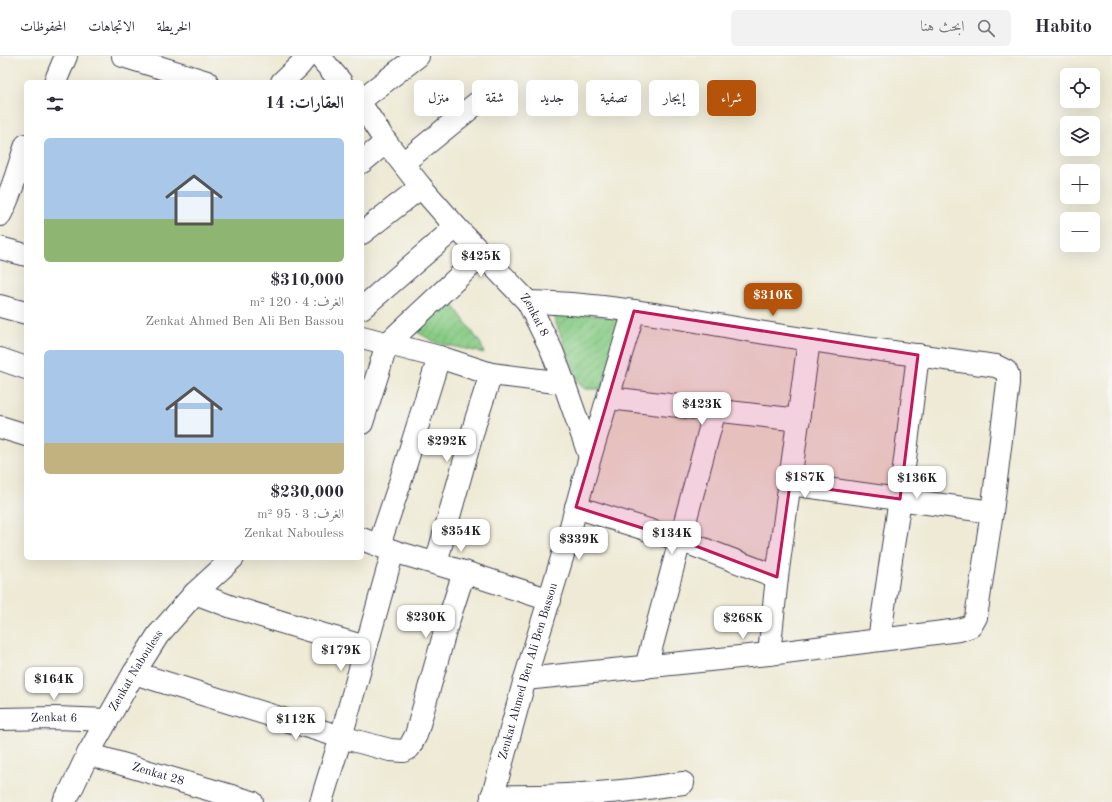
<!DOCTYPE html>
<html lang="ar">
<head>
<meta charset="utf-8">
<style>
  :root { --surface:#fff; --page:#f2f2f3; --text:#2b2b33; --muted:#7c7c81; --line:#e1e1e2; --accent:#b45309 }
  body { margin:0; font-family:"Old Standard TT",Amiri,serif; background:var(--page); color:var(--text); direction:rtl; height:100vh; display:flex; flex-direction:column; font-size:15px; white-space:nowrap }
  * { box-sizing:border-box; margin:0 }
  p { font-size:13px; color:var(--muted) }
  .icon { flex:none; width:22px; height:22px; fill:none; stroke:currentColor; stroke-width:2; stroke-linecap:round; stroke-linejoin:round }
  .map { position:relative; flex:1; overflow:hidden; direction:ltr }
  .panel { position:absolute; left:24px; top:24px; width:340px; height:480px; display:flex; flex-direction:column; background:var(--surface); border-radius:6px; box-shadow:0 4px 16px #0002; direction:rtl }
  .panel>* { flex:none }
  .banner { position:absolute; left:376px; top:24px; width:380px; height:36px; direction:rtl; display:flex; gap:8px }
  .buttons { position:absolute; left:1060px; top:12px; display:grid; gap:8px }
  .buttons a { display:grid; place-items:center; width:40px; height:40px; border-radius:6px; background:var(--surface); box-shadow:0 4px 16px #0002; font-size:20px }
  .price { position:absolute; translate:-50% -34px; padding:0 9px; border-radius:8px; background:#fff; color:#222; font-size:13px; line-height:26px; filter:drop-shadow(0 1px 2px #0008) }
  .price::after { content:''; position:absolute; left:50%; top:24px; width:12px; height:9px; margin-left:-6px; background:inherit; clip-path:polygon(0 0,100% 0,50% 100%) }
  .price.active { background:var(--accent); color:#fff }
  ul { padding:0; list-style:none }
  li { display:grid; align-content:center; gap:8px; height:212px; padding:0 20px }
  li span { display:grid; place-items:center; height:124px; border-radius:6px; color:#555 }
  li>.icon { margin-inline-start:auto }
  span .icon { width:72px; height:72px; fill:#fffc; stroke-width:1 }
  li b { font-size:17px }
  h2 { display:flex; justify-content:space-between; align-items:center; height:48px; padding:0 20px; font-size:17px }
  .chip { padding:0 14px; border-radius:6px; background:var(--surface); box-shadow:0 4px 16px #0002; font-size:14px; line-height:36px }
  .chip.active { background:var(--accent); color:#fff }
  header { display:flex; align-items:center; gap:24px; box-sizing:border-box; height:56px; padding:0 20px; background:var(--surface); border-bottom:1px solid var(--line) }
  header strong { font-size:19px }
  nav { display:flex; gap:22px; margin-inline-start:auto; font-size:14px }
  .search { width:280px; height:36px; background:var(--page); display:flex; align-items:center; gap:10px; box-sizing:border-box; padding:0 14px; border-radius:6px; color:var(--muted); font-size:15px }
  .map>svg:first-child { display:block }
  .garden { fill:url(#garden-furrows); stroke:#547660 }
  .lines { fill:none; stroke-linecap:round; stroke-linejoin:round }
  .street-casing { stroke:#414052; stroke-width:24 }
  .street { stroke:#fff; stroke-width:22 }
  .marked { fill:#c2185b; fill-opacity:0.2; stroke:#c2185b; stroke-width:3; stroke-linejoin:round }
  .labels { text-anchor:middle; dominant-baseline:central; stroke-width:4; stroke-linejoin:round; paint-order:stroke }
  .street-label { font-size:12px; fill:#22223b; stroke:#f6f6f2 }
</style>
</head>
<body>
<header>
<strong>Habito</strong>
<div class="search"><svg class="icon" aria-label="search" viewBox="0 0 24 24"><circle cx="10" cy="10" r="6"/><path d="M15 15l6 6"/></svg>ابحث هنا</div>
<nav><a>الخريطة</a><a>الاتجاهات</a><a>المحفوظات</a></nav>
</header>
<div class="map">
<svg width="1112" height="746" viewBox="0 0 1112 746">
  <defs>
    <pattern id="garden-furrows" width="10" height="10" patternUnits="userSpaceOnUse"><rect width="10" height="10" fill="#87cb84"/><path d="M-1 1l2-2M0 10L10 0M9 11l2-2" fill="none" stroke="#74ae73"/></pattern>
  </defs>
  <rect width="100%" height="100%" fill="#f6f6f2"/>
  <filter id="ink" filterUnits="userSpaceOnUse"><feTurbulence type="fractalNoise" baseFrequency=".025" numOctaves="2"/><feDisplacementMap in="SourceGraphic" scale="8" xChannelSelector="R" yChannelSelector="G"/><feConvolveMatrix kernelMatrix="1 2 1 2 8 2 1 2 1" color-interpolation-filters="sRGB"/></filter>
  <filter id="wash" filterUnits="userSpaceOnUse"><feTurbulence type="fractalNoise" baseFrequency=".012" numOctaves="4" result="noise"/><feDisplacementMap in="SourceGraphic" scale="16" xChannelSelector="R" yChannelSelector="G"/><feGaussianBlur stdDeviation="0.9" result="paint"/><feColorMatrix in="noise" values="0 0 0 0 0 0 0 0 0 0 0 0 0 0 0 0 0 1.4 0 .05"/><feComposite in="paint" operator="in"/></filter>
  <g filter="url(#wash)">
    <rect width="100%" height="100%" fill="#eeead5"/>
    <path class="garden" d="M447,240L481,288L484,297L437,287L413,274Z
      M551,254L619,262L621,268L602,333H585L579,328Z"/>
  </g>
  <g filter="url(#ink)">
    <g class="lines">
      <defs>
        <g id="street">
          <path d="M123,0L207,26"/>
          <path d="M319,0L341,26"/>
          <path d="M55,26L66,0"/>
          <path d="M282,26L299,10L307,0"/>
          <path d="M362,43L418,0"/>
          <path id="s1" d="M362,50L386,86L421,131L456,171L528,246L552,295L564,327L590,401"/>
          <path d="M362,106L386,86"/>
          <path d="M403,107L477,47"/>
          <path d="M0,159C12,137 18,112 26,89"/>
          <path d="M362,177L421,131"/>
          <path d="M0,192L26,199"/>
          <path d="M0,250L26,257"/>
          <path d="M362,252L456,171"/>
          <path d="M362,281L439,301L491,318L564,327"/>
          <path d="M0,303L26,312"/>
          <path d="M609,342L799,364"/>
          <path d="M362,367L387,288L482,199"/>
          <path d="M0,371L26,379"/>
          <path d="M790,428L992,456"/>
          <path d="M576,451L680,484L777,521"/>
          <path d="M362,483L393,495L464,516L550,544"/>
          <path d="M379,489L398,433L439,301"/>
          <path d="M436,507L476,364L491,318"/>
          <path d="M195,537L232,551L321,578L366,591"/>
          <path d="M879,584L900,443L918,299"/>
          <path d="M769,598L777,521L809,284"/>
          <path d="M646,611L715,354"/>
          <path d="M134,617L341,681L390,694L404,695L409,692L416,679L446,572L464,516"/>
          <path d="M525,623L769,598L959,574L971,570L976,561L992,456L1008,327V320L1006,315L996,310C917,299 838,289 759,276C683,263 606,247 528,246"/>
          <path id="s2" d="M0,663L56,662L107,664"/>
          <path id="s3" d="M88,698L252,746"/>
          <path d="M492,740C535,741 579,739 622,735C642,733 662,730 683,727"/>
          <path id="s4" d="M64,746L71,734L88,698L134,617L158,579L195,537L233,502"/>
          <path d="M321,746L341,681L393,495"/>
          <path id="s5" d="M491,746L525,623L565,492L590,401L634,255"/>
        </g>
      </defs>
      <use href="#street" class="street-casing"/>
      <use href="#street" class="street"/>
    </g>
  </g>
  <path class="marked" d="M634,255L918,299L900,443L790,428L777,521L680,484L576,451Z"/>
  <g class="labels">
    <g class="street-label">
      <text stroke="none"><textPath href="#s1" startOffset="272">Zenkat 8</textPath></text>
      <text stroke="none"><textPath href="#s4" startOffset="150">Zenkat Nabouless</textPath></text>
      <text stroke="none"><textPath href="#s5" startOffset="136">Zenkat Ahmed Ben Ali Ben Bassou</textPath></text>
      <text stroke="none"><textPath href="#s2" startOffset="54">Zenkat 6</textPath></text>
      <text stroke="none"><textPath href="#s3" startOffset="73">Zenkat 28</textPath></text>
    </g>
  </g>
</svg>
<div class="buttons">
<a><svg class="icon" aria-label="locate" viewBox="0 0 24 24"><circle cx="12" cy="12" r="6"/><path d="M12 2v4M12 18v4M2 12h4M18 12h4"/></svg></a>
<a><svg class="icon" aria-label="layers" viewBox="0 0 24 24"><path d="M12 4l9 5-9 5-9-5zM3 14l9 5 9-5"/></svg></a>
<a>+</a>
<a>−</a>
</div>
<b class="price" style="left:481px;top:222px">$425K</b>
<b class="price active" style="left:773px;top:261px">$310K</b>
<b class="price" style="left:702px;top:370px">$423K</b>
<b class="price" style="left:447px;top:407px">$292K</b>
<b class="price" style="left:805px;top:443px">$187K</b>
<b class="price" style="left:917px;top:444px">$136K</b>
<b class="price" style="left:461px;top:497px">$354K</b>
<b class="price" style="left:672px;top:499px">$134K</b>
<b class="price" style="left:579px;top:505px">$339K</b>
<b class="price" style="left:426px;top:583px">$230K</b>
<b class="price" style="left:743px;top:584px">$268K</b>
<b class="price" style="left:341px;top:616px">$179K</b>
<b class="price" style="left:54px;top:645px">$164K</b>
<b class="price" style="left:296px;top:685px">$112K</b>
<div class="banner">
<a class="chip active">شراء</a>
<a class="chip">إيجار</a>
<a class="chip">تصفية</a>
<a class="chip">جديد</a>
<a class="chip">شقة</a>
<a class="chip">منزل</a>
</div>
<section class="panel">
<h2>العقارات: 14<svg class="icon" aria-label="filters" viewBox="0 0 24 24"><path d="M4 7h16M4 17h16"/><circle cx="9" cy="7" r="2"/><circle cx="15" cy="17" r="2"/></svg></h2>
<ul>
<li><span style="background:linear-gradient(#a9c7e8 65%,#8fb573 0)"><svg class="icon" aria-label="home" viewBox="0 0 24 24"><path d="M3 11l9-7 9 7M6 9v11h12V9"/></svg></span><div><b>$310,000</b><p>الغرف: 4 · 120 m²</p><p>Zenkat Ahmed Ben Ali Ben Bassou</p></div></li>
<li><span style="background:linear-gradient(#a9c7e8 75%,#c2b280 0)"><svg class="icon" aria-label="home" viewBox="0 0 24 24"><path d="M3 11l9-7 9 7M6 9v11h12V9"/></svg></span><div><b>$230,000</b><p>الغرف: 3 · 95 m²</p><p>Zenkat Nabouless</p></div></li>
</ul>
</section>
</div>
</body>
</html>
